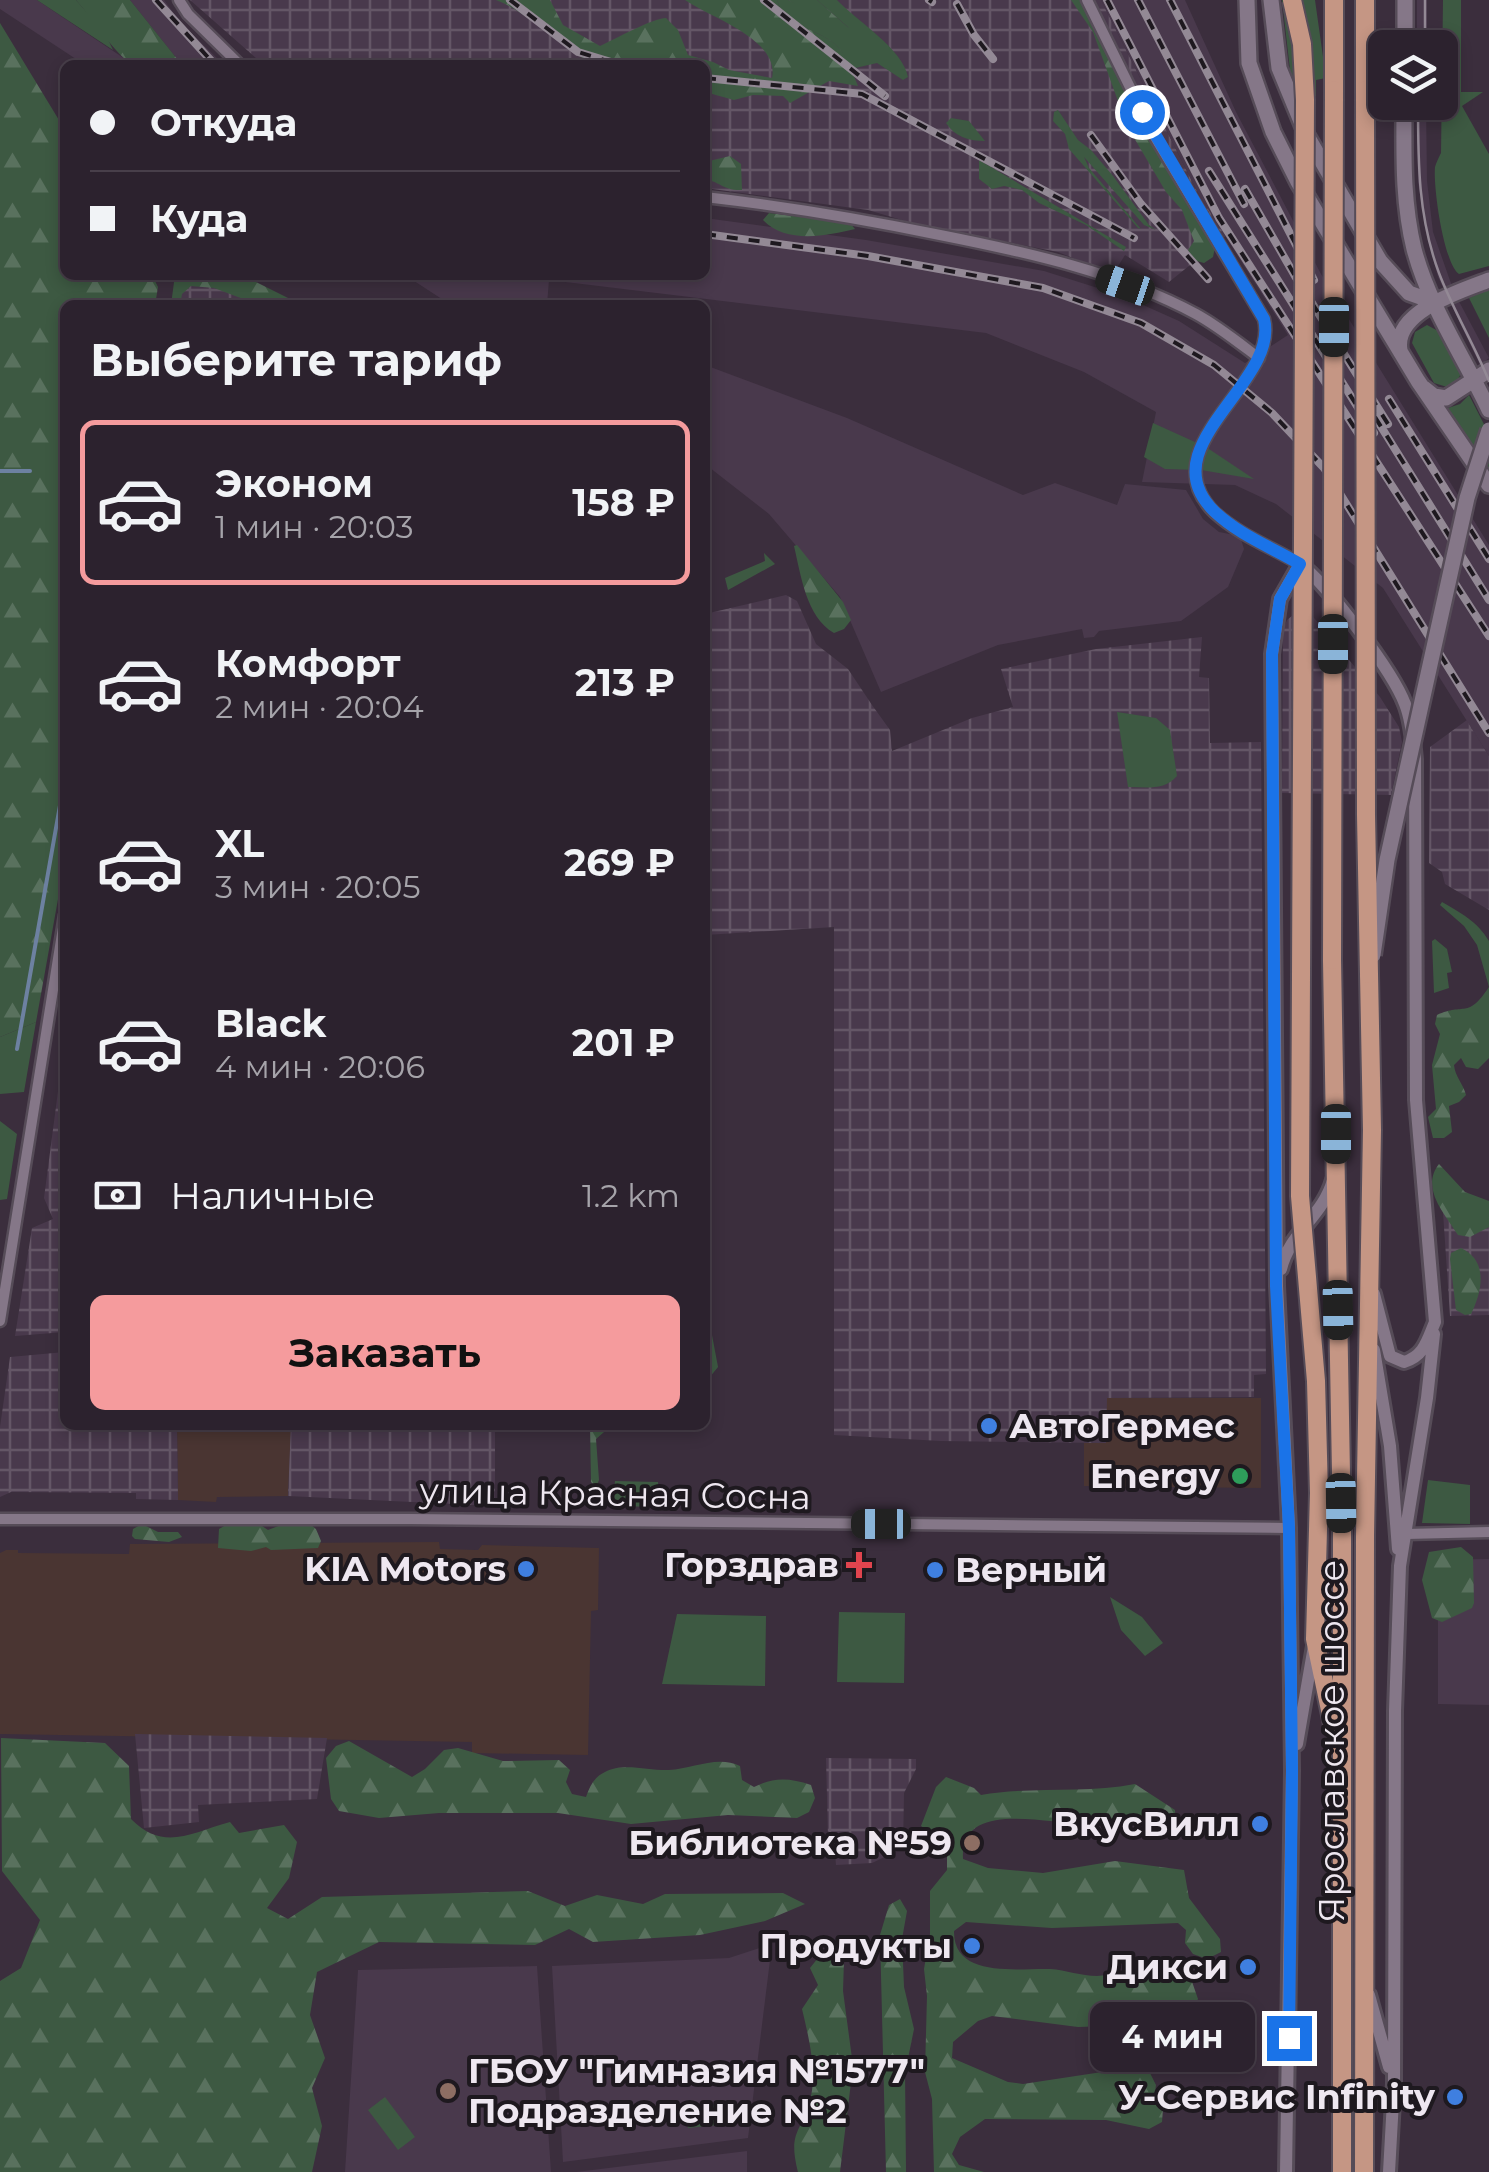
<!DOCTYPE html>
<html lang="ru">
<head>
<meta charset="utf-8">
<style>
	:root { --surface:#2c222e; --page:#342a36; --text:#f1f3f6; --muted:#a6a4aa; --line:#483f4a; --accent:#f59b9d }
	body { margin:0; font-family:Montserrat,sans-serif; background:var(--page); color:var(--text); height:100vh; display:flex; flex-direction:column; font-size:38px; white-space:nowrap }
	* { box-sizing:border-box; margin:0 }
	p { font-size:32px; color:var(--muted) }
	.icon { flex:none; width:55px; height:55px; fill:none; stroke:currentColor; stroke-width:2; stroke-linecap:round; stroke-linejoin:round }
	.map { position:relative; flex:1; overflow:hidden }
	.sheet { position:absolute; left:60px; top:300px; width:650px; height:1130px; display:flex; flex-direction:column; background:var(--surface); border-radius:15px; box-shadow:0 5px 15px #0003,0 0 0 2px var(--line) }
	.sheet>* { flex:none }
	.hud { position:absolute; left:60px; top:60px; width:650px; height:220px; border-radius:15px; box-shadow:0 5px 15px #0003,0 0 0 2px var(--line); display:grid; align-content:center; height:220px; padding:0 30px; background:var(--surface) }
	.controls { position:absolute; left:1368px; top:30px; display:grid; gap:20px }
	.controls a { display:grid; place-items:center; width:90px; height:90px; border-radius:15px; background:var(--surface); box-shadow:0 5px 15px #0003,0 0 0 2px var(--line); font-size:50px }
	.end { position:absolute; width:45px; height:45px; margin:-22px; border:12px solid #1a73e8; background:#fff; box-shadow:0 0 0 5px #fff }
	.from { border-radius:50% }
	.bubble { position:absolute; height:70px; border-radius:15px; background:var(--surface); box-shadow:0 5px 15px #0003,0 0 0 2px var(--line); font-size:32px; font-weight:700; line-height:70px; text-align:center }
	.car { position:absolute; width:30px; height:60px; margin:-30px -15px; border-radius:12px; box-shadow:0 0 8px 2px #0007; background:linear-gradient(#222 24%,#8ab4d8 0 40%,#222 0 76%,#8ab4d8 0 86%,#222 0) }
	.hud b { display:flex; align-items:center; gap:35px; height:95px; font-size:38px }
	.hud b+b { border-top:2px solid var(--line) }
	.hud i { width:25px; height:25px; background:var(--text) }
	ul { padding:0; list-style:none }
	li { display:flex; align-items:center; gap:30px; height:165px; margin:0 20px 15px; padding:0 10px; border:5px solid transparent; border-radius:15px }
	li div { flex:1 }
	li b { display:block; font-size:38px }
	li em { font-style:normal; font-weight:700 }
	li.current { border-color:var(--accent) }
	li>.icon { width:90px; height:90px; stroke-width:1.5 }
	h2 { padding:0 30px; font-size:45px; line-height:120px }
	.pay { display:flex; align-items:center; gap:25px; height:110px; padding:0 30px; font-size:38px }
	.pay p { margin-inline-start:auto }
	.action { display:flex; gap:20px; margin-top:auto; padding:20px 30px }
	.action a { flex:1; height:115px; border-radius:15px; background:var(--accent); color:#111; font-size:40px; font-weight:700; line-height:115px; text-align:center }
	.map>svg:first-child { display:block }
	.commercial { fill:#4a3532 }
	.industrial { fill:url(#industrial-grid) }
	.built { fill:#49394c }
	.green { fill:#3d5942 }
	.forest { fill:url(#forest-firs) }
	.lines { fill:none; stroke-linecap:round; stroke-linejoin:round }
	.stream { stroke:#6d81a1; stroke-width:4 }
	.minor-casing { stroke:#564c58; stroke-width:15 }
	.tertiary-casing { stroke:#564c58; stroke-width:18 }
	.secondary-casing { stroke:#564c58; stroke-width:20 }
	.primary-casing { stroke:#564c58; stroke-width:22 }
	.minor { stroke:#857788; stroke-width:10 }
	.tertiary { stroke:#857788; stroke-width:12 }
	.secondary { stroke:#857788; stroke-width:15 }
	.primary { stroke:#c59684; stroke-width:18 }
	.tram { stroke:#938995; stroke-width:2.5 }
	.rail-casing { stroke:#938995; stroke-width:8 }
	.rail { stroke:#1e191f; stroke-width:4; stroke-dasharray:11; stroke-linecap:butt }
	.secondary-bridge-casing { stroke:#564c58; stroke-width:20; stroke-linecap:butt }
	.primary-bridge-casing { stroke:#564c58; stroke-width:22; stroke-linecap:butt }
	.secondary-bridge { stroke:#857788; stroke-width:15 }
	.primary-bridge { stroke:#c59684; stroke-width:18 }
	.route { stroke:#1a73e8; stroke-width:12 }
	.shop-dot { fill:#3f7fe0; stroke:#1e191f; stroke-width:4 }
	.leisure-dot { fill:#2e9e5b; stroke:#1e191f; stroke-width:4 }
	.health-dot { fill:#e0444e; stroke:#1e191f; stroke-width:4 }
	.education-dot { fill:#8d6e63; stroke:#1e191f; stroke-width:4 }
	.labels { text-anchor:middle; stroke-width:8; stroke-linejoin:round; paint-order:stroke }
	.poi-label { font-size:35px; font-weight:bold; fill:#eee7f0; stroke:#1e191f; text-anchor:end }
	.street-label { font-size:35px; fill:#eee7f0; stroke:#1e191f }
</style>
</head>
<body>
<div class="map">
<svg width="1489" height="2172" viewBox="0 0 1489 2172">
	<defs>
		<pattern id="industrial-grid" width="8" height="8" patternUnits="userSpaceOnUse" patternTransform="scale(2.5)"><rect width="8" height="8" fill="#49394c"/><path d="M0 4h8M4 0v8" fill="none" stroke="#645666"/></pattern>
		<pattern id="forest-firs" width="22" height="20" patternUnits="userSpaceOnUse" patternTransform="scale(2.5)"><rect width="22" height="20" fill="#3d5942"/><path d="M5 1l3.5 6h-7zM16 11l3.5 6h-7z" fill="#59715e"/></pattern>
	</defs>
	<rect width="100%" height="100%" fill="#3b2e3d"/>
	<!-- commercial -->
	<path class="commercial" d="M1106,1398H1261V1488L1084,1486V1443H1106Z
		M177,1425H291L288,1496L217,1497L216,1502L178,1500Z
		M439,1542L440,1549L478,1550L482,1545L599,1548L598,1610L591,1611L588,1755L472,1753V1742L0,1734V1553L6,1550H18V1553L129,1554L130,1544Z"/>
	<!-- industrial -->
	<path class="industrial" d="M190,0H1101L1198,193L1226,236L1169,282L1125,255L1113,274L1058,252L912,223L868,210L705,188V65H264Z
		M184,280L280,305H174Z
		M786,595L797,601L816,644L848,669L872,705L890,730L892,751L972,718L1013,707L1001,669L1096,649L1202,637L1199,677L1209,678L1210,743L1261,742L1266,1374L1254,1375V1397L1107,1398L1106,1443L941,1441L834,1435V927L705,935V614Z
		M1304,606L1380,697L1399,727L1402,742L1391,795L1282,793L1283,630L1287,620Z
		M1467,720L1489,756V910L1445,884L1442,872L1429,863L1430,747Z
		M65,1038V1332L15,1336L32,1228L53,1219L44,1198Z
		M1443,1212L1489,1216V1315L1450,1316Z
		M65,1352V1425H177L178,1500L136,1499V1493L11,1492L0,1497V1427L10,1357Z
		M291,1425H495V1506L288,1496Z
		M135,1734L327,1738L317,1799L198,1805L199,1822L144,1828Z
		M826,1758L916,1759V1769L904,1793L903,1848L872,1863L836,1865L834,1838L828,1837Z"/>
	<!-- built -->
	<path class="built" d="M0,0H37L134,65H85L0,9Z
		M130,0H164L181,23L224,65H182Z
		M1101,0H1185L1236,112L1321,274L1489,545V756L1383,588L1276,504L1235,485L1142,482L1156,412L1084,372L986,333L549,280L547,305H451L405,275H705V218L866,240L1044,271L1123,296L1179,321L1245,363L1288,335L1198,193Z
		M1417,0H1427V47H1417Z
		M1417,103H1426L1427,181L1433,232L1454,292L1489,358L1480,365L1438,277L1426,233L1418,182Z
		M705,365L847,418L1023,495L1055,483L1117,505L1125,484L1186,490L1203,519L1219,532L1240,536L1244,549L1228,587L1181,621L1099,631L1094,637L1084,638L1082,629L998,645L881,692L840,597L769,514L705,464Z
		M1489,1559V1705L1438,1704V1560Z
		M772,1944L748,2138L563,2162L552,1966L729,1958Z
		M537,1966L551,2172H345L358,1970Z
		M747,2151V2172H576Z"/>
	<!-- green -->
	<path class="green" d="M37,0H76L105,33L113,50Z
		M777,0H788L849,28L817,0H837C857,21 903,49 908,77L903,80L877,63L851,69C847,62 844,54 839,48C821,28 785,29 777,0Z
		M1282,0H1315L1326,78L1316,80V96L1300,98L1290,70Z
		M1443,0H1461V92H1483L1462,106L1489,154V266L1459,274C1444,264 1433,188 1435,167C1436,163 1439,157 1441,153Z
		M1058,110L1078,140L1091,150L1113,176L1149,225L1156,230L1144,225L1084,157L1089,168L1141,229L1138,228L1069,149L1065,134L1053,121L1054,112Z
		M951,118L969,121L985,141C969,141 955,137 946,123Z
		M979,160L1126,247L1124,251L1086,225L1039,203L1022,190L1004,186L992,189L979,179Z
		M1489,289V338L1469,298Z
		M1427,325L1442,333L1462,372L1457,381L1447,387L1434,383L1412,343L1415,332Z
		M1469,395L1489,434V471L1448,408L1460,404Z
		M1153,423L1206,447L1254,479L1201,470L1165,469L1144,457Z
		M1117,712L1156,718L1170,730L1177,776C1164,791 1146,787 1128,787Z
		M1442,902C1461,913 1477,921 1489,941V987L1477,945L1464,926L1440,905Z
		M1435,939L1447,949L1452,972L1447,973L1449,988L1434,993L1432,941Z
		M36,1022L24,1092L0,1094V1037Z
		M0,1121L17,1134L7,1199L0,1200Z
		M1428,1480L1470,1485V1524L1422,1523Z
		M615,1481L658,1482L659,1498L652,1507L620,1506L613,1497Z
		M1110,1597L1142,1617L1163,1643L1145,1656L1121,1630Z
		M839,1612L905,1613L904,1683L837,1682Z
		M677,1614L766,1616L765,1686L662,1684Z
		M385,2097L415,2137L398,2150L368,2110Z
		M726,2104L728,2124L688,2128L686,2108Z"/>
	<!-- forest -->
	<path class="forest" d="M76,0H130L182,65C168,65 147,69 134,65C118,59 90,15 76,0Z
		M496,0H550L563,25L600,46C615,39 653,18 666,18L678,30L688,55L713,62L729,70L772,78C780,39 709,17 685,0H777C785,29 822,28 840,49C848,59 853,74 858,86L829,81L790,103L783,96L753,95L734,100L705,92V65H629L612,58L594,64C558,47 532,14 496,0Z
		M788,0H817L851,30L837,27Z
		M1071,0H1086L1121,77L1127,99L1215,247L1213,257L1204,263L1193,260L1188,250L1194,241L1182,210L1166,192L1127,126L1093,32Z
		M0,23L65,130V275H152L158,287L155,305H65V860L36,1022L0,1037Z
		M730,156L741,164L742,190C723,191 718,180 705,180V162Z
		M769,213L850,223L855,229C826,236 786,244 763,220Z
		M175,275H242L302,305H259L214,288L191,286L182,294L180,305H171Z
		M797,545L843,602L851,620L844,629L834,633C806,617 801,575 794,546Z
		M764,553L775,564L728,590L725,578L765,561Z
		M1489,987V1058L1478,1069L1466,1067L1461,1058L1454,1065C1455,1077 1463,1083 1466,1095L1459,1102L1449,1106L1452,1132L1444,1138H1433L1428,1117L1436,1109L1432,1065L1440,1034L1435,1024L1437,1015C1465,1002 1467,1020 1489,987Z
		M1439,1164L1465,1192L1489,1201V1227L1470,1237L1458,1235C1445,1214 1420,1188 1439,1164Z
		M1461,1248C1489,1261 1482,1292 1471,1314L1465,1315L1456,1310L1450,1259L1451,1253Z
		M705,1298L718,1367L709,1378H705Z
		M590,1425H612L596,1439L599,1480L596,1487L591,1482Z
		M142,1524L158,1532H178L182,1537L169,1542L135,1539L132,1536L133,1529Z
		M259,1524L268,1530L281,1525L310,1524L316,1529L321,1541L318,1548L271,1550L266,1547L251,1551L218,1548L219,1529L226,1525Z
		M1461,1547L1473,1557L1474,1603L1472,1608L1442,1622L1432,1618L1422,1580L1429,1552Z
		M1,1738L105,1743L129,1766L131,1819C164,1852 190,1833 230,1822L239,1833L284,1825L297,1842L289,1878L267,1908L288,1919L322,1897L528,1891L565,1906L597,1895L643,1904L665,1894L783,1893L805,1904L765,1921L700,1935L593,1942L569,1929L535,1945L379,1942L317,1972L310,2015L325,2058L312,2088L322,2126L312,2172H0V1981L21,1968L40,1920L2,1871Z
		M349,1741L412,1777L425,1769L444,1750L458,1748L503,1761L559,1760L570,1770L566,1782L572,1794L586,1797C590,1786 594,1777 605,1772C623,1762 649,1771 669,1770C693,1769 717,1755 740,1766L742,1780L754,1787C774,1777 789,1778 811,1785L815,1798L809,1812L797,1818L728,1815L631,1824L558,1813H439L379,1818L339,1811L331,1799L326,1758L336,1746Z
		M946,1777L974,1788L981,1795C1032,1786 1084,1794 1135,1784L1175,1810L1176,1829C1157,1830 1141,1821 1123,1818C1110,1816 1098,1824 1085,1824C1048,1824 959,1799 963,1859L988,1868L1043,1873L1115,1861L1184,1870L1189,1898L1220,1939L1221,1952L1207,1959L1193,1954L1185,1943L1186,1930L1178,1923L1052,1928L966,1922L954,1931C953,1979 1018,1968 1050,1969C1066,1970 1081,1976 1097,1976C1127,1975 1161,1958 1189,1973L1198,1999L1191,2011L1166,2024L1078,2027L992,2016L978,2021L953,2042L952,2058L1008,2082L1023,2084L1122,2069L1150,2073L1156,2085L1154,2098L1163,2109L1162,2122L1149,2129L1106,2120L985,2119L960,2137L952,2154L959,2165L984,2172H934L932,2099L925,2072L927,1996L924,1969L930,1934V1891L947,1870V1843L921,1826L936,1787Z
		M900,1899L907,1911L902,1939L904,1987L914,2029L905,2073L906,2172H886L880,1935L889,1905Z
		M835,1948L844,1960L843,1991L853,2066L840,2172H798C787,2129 803,2133 811,2096C817,2070 808,2034 802,2009L818,1985L810,1968L822,1953Z"/>
	<g class="lines">
		<!-- stream -->
		<path class="stream" d="M148,305L149,300
			M0,471H30
			M17,1049L65,777"/>
		<defs>
			<path id="minor" d="M179,0L188,14L240,65
				M1087,0L1152,132L1264,319C1280,383 1148,446 1214,512C1239,535 1271,547 1300,564
				M705,197C784,206 862,219 940,235C1026,252 1118,272 1196,314C1218,326 1239,343 1259,358
				M0,1321L65,915
				M0,1519H410L1289,1528
				M1406,1534L1489,1532"/>
			<path id="tertiary" d="M1281,1269C1290,1232 1323,1216 1333,1180
				M1374,1350L1390,1446L1398,1549
				M1297,1744L1314,1646
				M1369,1995L1389,2067
				M1286,2172L1292,1771L1289,1528L1277,1286L1272,654L1280,599L1300,564C1327,584 1393,672 1405,704C1412,721 1413,741 1415,759L1416,1100L1435,1322C1427,1341 1424,1356 1404,1362L1390,1356L1374,1294
				M1389,2172L1394,2083L1395,1711L1400,1566L1427,1398L1434,1334"/>
			<path id="secondary" d="M1247,0L1249,63L1273,132L1298,182L1418,381L1489,485
				M1271,0L1279,68L1307,136L1380,261L1409,293L1434,302
				M1405,48V0
				M1404,102C1404,152 1402,200 1414,249C1429,306 1464,357 1489,410
				M1400,350C1393,312 1460,291 1489,280
				M1424,388L1434,396L1446,398L1489,370"/>
			<path id="primary" d="M1334,0V90
				M1365,0V90
				M1332,960L1342,1531V2172
				M1316,1381L1319,1493L1315,1639L1334,1729
				M1364,2172L1365,1536L1372,1130L1369,974"/>
		</defs>
		<!-- minor casing -->
		<use href="#minor" class="minor-casing"/>
		<!-- tertiary casing -->
		<use href="#tertiary" class="tertiary-casing"/>
		<!-- secondary casing -->
		<use href="#secondary" class="secondary-casing"/>
		<!-- primary casing -->
		<use href="#primary" class="primary-casing"/>
		<!-- minor -->
		<use href="#minor" class="minor"/>
		<!-- tertiary -->
		<use href="#tertiary" class="tertiary"/>
		<!-- secondary -->
		<use href="#secondary" class="secondary"/>
		<!-- primary -->
		<use href="#primary" class="primary"/>
		<!-- tram -->
		<path class="tram" d="M1425,48V0
			M1418,102C1418,162 1418,217 1439,273C1453,310 1474,344 1489,381"/>
		<defs>
			<path id="rail" d="M156,0L215,65
				M510,0L578,52L621,65
				M764,0L885,96
				M929,0L932,2
				M1107,0L1219,218L1489,636
				M1138,0L1244,204
				M1170,0L1314,280
				M957,4L974,35L993,59
				M705,78L862,94L1134,238
				M1091,135L1141,204L1208,279
				M1209,171L1374,433
				M1245,189L1295,276L1388,424
				M705,234L868,256L1043,288L1141,323L1214,365L1272,413L1324,468L1489,733
				M1389,399L1489,559
				M1375,417L1489,600"/>
		</defs>
		<!-- rail casing -->
		<use href="#rail" class="rail-casing"/>
		<!-- rail -->
		<use href="#rail" class="rail"/>
		<defs>
			<path id="secondary-bridge" d="M1373,955L1387,860L1426,683L1467,498L1489,430"/>
			<path id="primary-bridge" d="M1292,0L1302,44L1305,100L1300,1196L1316,1381
				M1365,90L1366,815L1369,974
				M1332,960L1334,90"/>
		</defs>
		<!-- secondary-bridge casing -->
		<use href="#secondary-bridge" class="secondary-bridge-casing"/>
		<!-- primary-bridge casing -->
		<use href="#primary-bridge" class="primary-bridge-casing"/>
		<!-- secondary-bridge -->
		<use href="#secondary-bridge" class="secondary-bridge"/>
		<!-- primary-bridge -->
		<use href="#primary-bridge" class="primary-bridge"/>
	</g>
	<g class="lines">
		<!-- route -->
		<path class="route" d="M1142,112L1264,319C1280,383 1148,446 1214,511C1239,535 1271,547 1300,564L1280,599L1272,654L1276,1286L1289,1528L1292,1771L1289,2038"/>
	</g>
	<!-- markers -->
	<g class="shop-dot">
		<circle cx="989" cy="1426" r="10"/>
		<circle cx="526" cy="1569" r="10"/>
		<circle cx="935" cy="1570" r="10"/>
		<circle cx="1260" cy="1824" r="10"/>
		<circle cx="972" cy="1946" r="10"/>
		<circle cx="1248" cy="1967" r="10"/>
		<circle cx="1455" cy="2097" r="10"/>
	</g>
	<circle class="leisure-dot" cx="1240" cy="1476" r="10"/>
	<path class="health-dot" d="M854 1550h10v10h10v10h-10v10h-10v-10h-10v-10h10z"/>
	<g class="education-dot">
		<circle cx="972" cy="1843" r="10"/>
		<circle cx="448" cy="2091" r="10"/>
	</g>
	<g class="labels">
		<!-- poi labels -->
		<g class="poi-label">
			<text x="1009" y="1438" text-anchor="start">АвтоГермес</text>
			<text x="1220" y="1488">Energy</text>
			<text x="839" y="1577">Горздрав</text>
			<text x="506" y="1581">KIA Motors</text>
			<text x="955" y="1582" text-anchor="start">Верный</text>
			<text x="1240" y="1836">ВкусВилл</text>
			<text x="952" y="1855">Библиотека №59</text>
			<text x="952" y="1958">Продукты</text>
			<text x="1228" y="1979">Дикси</text>
			<text x="468" y="2083" text-anchor="start">ГБОУ "Гимназия №1577"<tspan x="468" dy="40">Подразделение №2</tspan></text>
			<text x="1435" y="2109">У-Сервис Infinity</text>
		</g>
		<!-- street labels -->
		<g class="street-label">
			<text transform="translate(615 1494) rotate(1)" y="12">улица Красная Сосна</text>
			<text transform="translate(1332 1741) rotate(-90)" y="12">Ярославское шоссе</text>
		</g>
	</g>
</svg>
<div class="controls">
<a><svg class="icon" aria-label="layers" viewBox="0 0 24 24"><path d="M12 4l9 5-9 5-9-5zM3 14l9 5 9-5"/></svg></a>
</div>
<i class="end from" style="left:1142px;top:112px"></i>
<i class="end" style="left:1289px;top:2038px"></i>
<div class="bubble" style="left:1090px;top:2002px;width:165px">4 мин</div>
<i class="car" style="left:1125px;top:285px;rotate:289deg"></i>
<i class="car" style="left:1334px;top:327px;rotate:180deg"></i>
<i class="car" style="left:1333px;top:644px;rotate:180deg"></i>
<i class="car" style="left:1336px;top:1134px;rotate:180deg"></i>
<i class="car" style="left:1338px;top:1310px;rotate:179deg"></i>
<i class="car" style="left:1341px;top:1503px;rotate:179deg"></i>
<i class="car" style="left:881px;top:1524px;rotate:270deg"></i>
<div class="hud">
<b><i class="from"></i>Откуда</b>
<b><i></i>Куда</b>
</div>
<section class="sheet">
<h2>Выберите тариф</h2>
<ul>
<li class="current"><svg class="icon" aria-label="car" viewBox="0 0 24 24"><path d="M5 17H2v-5l4-1 3-4h7l3 4 3 1v5h-3M9 17h6M6 11h13"/><circle cx="7" cy="17" r="2"/><circle cx="17" cy="17" r="2"/></svg><div><b>Эконом</b><p>1 мин · 20:03</p></div><em>158 ₽</em></li>
<li><svg class="icon" aria-label="car" viewBox="0 0 24 24"><path d="M5 17H2v-5l4-1 3-4h7l3 4 3 1v5h-3M9 17h6M6 11h13"/><circle cx="7" cy="17" r="2"/><circle cx="17" cy="17" r="2"/></svg><div><b>Комфорт</b><p>2 мин · 20:04</p></div><em>213 ₽</em></li>
<li><svg class="icon" aria-label="car" viewBox="0 0 24 24"><path d="M5 17H2v-5l4-1 3-4h7l3 4 3 1v5h-3M9 17h6M6 11h13"/><circle cx="7" cy="17" r="2"/><circle cx="17" cy="17" r="2"/></svg><div><b>XL</b><p>3 мин · 20:05</p></div><em>269 ₽</em></li>
<li><svg class="icon" aria-label="car" viewBox="0 0 24 24"><path d="M5 17H2v-5l4-1 3-4h7l3 4 3 1v5h-3M9 17h6M6 11h13"/><circle cx="7" cy="17" r="2"/><circle cx="17" cy="17" r="2"/></svg><div><b>Black</b><p>4 мин · 20:06</p></div><em>201 ₽</em></li>
</ul>
<div class="pay"><svg class="icon" aria-label="cash" viewBox="0 0 24 24"><path d="M3 7h18v10H3z"/><circle cx="12" cy="12" r="2"/></svg>Наличные<p>1.2 km</p></div>
<div class="action"><a>Заказать</a></div>
</section>
</div>
</body>
</html>
